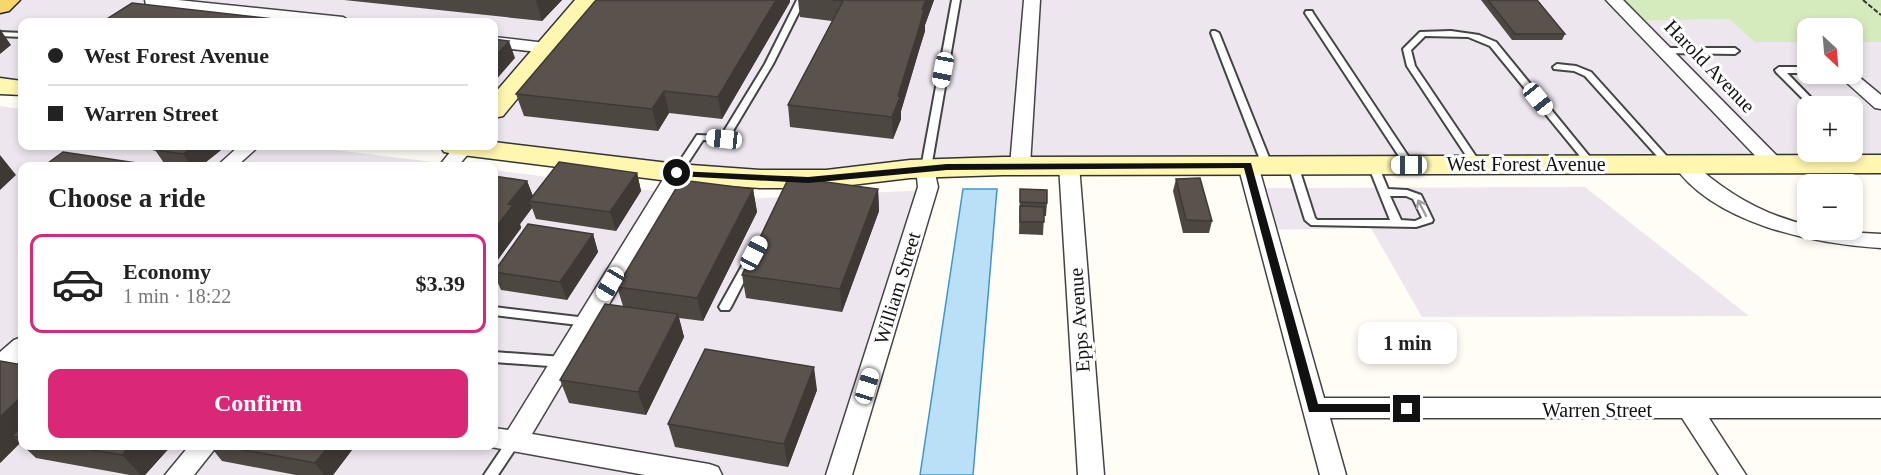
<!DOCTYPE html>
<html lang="en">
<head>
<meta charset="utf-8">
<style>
	:root { --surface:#fff; --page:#f6f6f6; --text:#222; --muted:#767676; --line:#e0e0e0; --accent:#db2777 }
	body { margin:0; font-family:Georgia,serif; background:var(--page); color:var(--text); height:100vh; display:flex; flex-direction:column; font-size:22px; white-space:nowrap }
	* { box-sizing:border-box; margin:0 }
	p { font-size:20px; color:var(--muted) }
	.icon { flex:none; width:33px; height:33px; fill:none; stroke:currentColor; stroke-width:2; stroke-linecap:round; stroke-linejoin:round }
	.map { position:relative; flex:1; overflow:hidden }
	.drawer { position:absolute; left:18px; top:162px; width:480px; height:288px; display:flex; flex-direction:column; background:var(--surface); border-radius:12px; box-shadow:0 3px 9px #0003 }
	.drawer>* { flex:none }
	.banner { position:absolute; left:18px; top:18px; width:480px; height:132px; border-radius:12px; box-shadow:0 3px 9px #0003; display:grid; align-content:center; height:132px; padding:0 30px; background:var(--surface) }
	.needle { width:39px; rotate:154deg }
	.fabs { position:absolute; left:1797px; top:18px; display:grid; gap:12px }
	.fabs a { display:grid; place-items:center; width:66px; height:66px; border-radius:12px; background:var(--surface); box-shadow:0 3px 9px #0003; font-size:30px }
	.end { position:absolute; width:27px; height:27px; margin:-14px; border:8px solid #111; background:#fff; box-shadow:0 0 0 3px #fff }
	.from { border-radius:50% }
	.bubble { position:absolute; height:42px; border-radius:12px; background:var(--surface); box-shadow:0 3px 9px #0003; font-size:20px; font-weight:700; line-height:42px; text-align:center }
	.car { position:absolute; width:18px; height:36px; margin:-18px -9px; border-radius:8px; box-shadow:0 0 4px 2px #0007; background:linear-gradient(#fff 24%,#345 0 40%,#fff 0 76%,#345 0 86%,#fff 0) }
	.banner b { display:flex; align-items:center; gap:21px; height:57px; font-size:22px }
	.banner b+b { border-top:2px solid var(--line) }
	.banner i { width:15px; height:15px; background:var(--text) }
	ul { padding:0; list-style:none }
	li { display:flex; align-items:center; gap:18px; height:99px; margin:0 12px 9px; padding:0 18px; border:3px solid transparent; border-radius:12px }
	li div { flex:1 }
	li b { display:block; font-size:22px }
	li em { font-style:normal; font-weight:700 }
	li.on { border-color:var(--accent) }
	li>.icon { width:54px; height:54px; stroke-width:1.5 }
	h2 { padding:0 30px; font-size:27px; line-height:72px }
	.button { display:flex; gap:12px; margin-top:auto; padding:12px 30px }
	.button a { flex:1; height:69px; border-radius:12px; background:var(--accent); color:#fff; font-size:24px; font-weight:700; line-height:69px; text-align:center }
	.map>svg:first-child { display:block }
	.industrial { fill:#eee6ef; fill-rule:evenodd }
	.green { fill:#d5ebbd }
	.water { fill:#b9e0f7; stroke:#3f96cf; stroke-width:1.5 }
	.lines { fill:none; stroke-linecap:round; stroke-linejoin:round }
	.lane-casing { stroke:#444; stroke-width:4 }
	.street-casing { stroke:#444; stroke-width:3 }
	.secondary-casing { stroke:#333; stroke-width:3 }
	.primary-casing { stroke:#222; stroke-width:3 }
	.path { stroke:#333; stroke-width:2; stroke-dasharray:5 2; stroke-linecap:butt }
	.lane { fill:#fff; fill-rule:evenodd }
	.street { fill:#fff; fill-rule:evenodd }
	.secondary { fill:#fff6b0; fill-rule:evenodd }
	.primary { fill:#f9d66b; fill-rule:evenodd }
	.wall { fill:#4d4742 }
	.shaded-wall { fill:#3f3936 }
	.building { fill:#5a524d; stroke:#3f3936; stroke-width:1.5 }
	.oneway { stroke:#a0a0a0 }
	.route { fill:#111 }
	.labels { text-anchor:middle; stroke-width:6; stroke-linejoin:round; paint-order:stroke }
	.street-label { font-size:20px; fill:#111; stroke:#fff }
</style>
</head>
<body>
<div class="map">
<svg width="1881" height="475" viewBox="0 0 1881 475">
	<rect width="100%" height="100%" fill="#fffdf5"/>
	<!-- industrial -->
	<path class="industrial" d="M8,0H1614L1634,21L1729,19L1754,42H1807L1808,74H1852L1853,42H1881V164L926,168L677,173L454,146H494V22H22V88L0,86V6ZM1808,106H1852V152H1808Z
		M0,106L22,109V146H303L465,166H22V446H494V170L722,200L928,190L839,475H0Z
		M1585,187L1749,316L1422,317L1371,228L1262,230L1249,188Z"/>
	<!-- green -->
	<path class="green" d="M1614,0H1881V42H1853L1852,28H1808L1807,42H1754L1729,19L1634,21Z"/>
	<!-- water -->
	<path class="water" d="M963,189H997L973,475H920Z"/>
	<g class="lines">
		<defs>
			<path id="lane" d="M797,0H805L773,64L727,141L703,140L680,175H674L672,173L697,135L721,136L765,64Z
				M952,0H960L931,168L926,171L921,168Z
				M1306,11H1312L1313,13L1414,165L1412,167H1406L1305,13Z
				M1212,31H1215L1219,33L1272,165L1270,167H1264L1262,165L1211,33Z
				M1451,31L1479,35L1496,42L1594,162L1596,164L1594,166H1588L1490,46L1468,37L1425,36L1411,50L1415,66L1481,164L1479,166H1473L1407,66L1403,49L1420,32Z
				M0,32L22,33V37L0,36Z
				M1664,48H1735L1739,51L1735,54L1661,53L1660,51Z
				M1557,64L1576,66L1591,72L1672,162L1674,164L1672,166H1666L1585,76L1574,71L1554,69L1553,67Z
				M1779,67H1808V73H1787L1819,106H1810L1776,72L1775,70Z
				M1293,162L1298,165L1315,218L1317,220H1390L1368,165L1373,162L1378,165L1388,189L1407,190L1421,195L1433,220L1432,222L1416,227L1311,225L1305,220L1288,165ZM1390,196H1406L1413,199L1422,218L1415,221L1401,220Z
				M748,260L753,264L731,307L729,310H721L719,307L743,264Z
				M494,307L587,318L591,319L593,322L591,325L587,326L494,315Z
				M494,352L563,357L567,359L569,362L567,365L563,367L494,362Z
				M514,437L519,438L520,442L498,475H484L509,438Z"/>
			<path id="street" d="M145,0H178L343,17L351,22H302L152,7L146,5Z
				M1024,0H1040L1030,166L1027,170H1013L1010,166Z
				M1606,0H1623L1781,160L1784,164L1781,168H1767Z
				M494,37L546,43L554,48L546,53L494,47Z
				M1852,71L1881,95V109L1875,108L1837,74H1852Z
				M239,146H259L237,166H217Z
				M455,146L474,147L458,166H439Z
				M1683,158L1690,160C1723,191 1762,215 1808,225V230L1881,234V248C1814,244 1713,224 1673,164L1676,160Z
				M1069,159L1076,161L1079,165L1104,475H1078L1059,165L1062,161Z
				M1248,159L1255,161L1258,165L1324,398H1881V418H1709L1746,475H1719L1682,418H1330L1346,475H1320L1238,165L1241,161Z
				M926,162L933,164L938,187L852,475H826L918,187L916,168L919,164Z
				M677,167L684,169L687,173L532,434L709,464L718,467L722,475H645L485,446H494V428L508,430L667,173L670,169Z
				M22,337V359L8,373L0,375V352L14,340Z
				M189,446H217L194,475H165Z"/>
			<path id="secondary" d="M575,0H598L503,116L494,118V94Z
				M0,78L22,81V95L0,94Z
				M494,142L677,164L760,170H826L910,160L1003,157L1881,155V173L1003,175L910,178L826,188H760L677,182L454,154L444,152L440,146H494Z"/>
			<path id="primary" d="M0,0H20L9,11L0,13Z"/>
		</defs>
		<!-- lane casing -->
		<use href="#lane" class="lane-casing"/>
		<!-- street casing -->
		<use href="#street" class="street-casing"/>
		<!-- secondary casing -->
		<use href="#secondary" class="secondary-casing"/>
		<!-- primary casing -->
		<use href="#primary" class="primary-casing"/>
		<!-- path -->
		<path class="path" d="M1863,0L1881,15"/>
		<!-- lane -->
		<use href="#lane" class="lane"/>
		<!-- street -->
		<use href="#street" class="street"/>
		<!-- secondary -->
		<use href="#secondary" class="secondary"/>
		<!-- primary -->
		<use href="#primary" class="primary"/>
	</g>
	<!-- wall -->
	<path class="wall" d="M344,0H562L542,21Z
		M798,0H934L925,25V31L920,47L901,111V119L893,139L790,127L788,105L832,21L800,17Z
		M1481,0H1537L1565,34L1562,40H1512Z
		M790,2L722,119L669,113L658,131L524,116L516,94Z
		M226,146L201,166H166L155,150Z
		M637,173L641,191L616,231L536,219L532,208L520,224L521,228L494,265V176L527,181L533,196Z
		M1176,179L1212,221L1209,233H1183L1173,191Z
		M753,189L757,212L703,321L679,318L684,337L646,415L569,403L560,380L623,306L617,287Z
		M878,189L879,211L842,312L746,298L742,275Z
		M1020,189L1047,203L1046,216H1044L1043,235L1019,234Z
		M593,234L598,252L567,300L501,290L494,274V271Z
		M22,365V446H171L145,475H130L36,458L20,443L0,463Z
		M817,390L788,467L675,447L668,424Z
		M210,446H355L333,475H296L222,461Z"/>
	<!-- shaded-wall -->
	<path class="shaded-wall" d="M536,0H562L542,21Z
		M776,0H790V2L722,119L718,97Z
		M926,0H934L925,25V31L920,47L901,111V119L893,139L892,117L922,9Z
		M0,29L11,45L0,54Z
		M509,41L515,58L494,82V58Z
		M664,91L669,113L658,131L652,109Z
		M194,146H226L201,166H191L183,154Z
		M0,155L16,175L0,190Z
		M637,173L641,191L616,231L610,212Z
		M527,181L535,202L529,201L532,208L520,224L521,228L494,265V230L508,204Z
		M753,189L757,212L703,321L697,298Z
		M878,189L879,211L842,312L840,289Z
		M593,234L598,252L567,300L560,282Z
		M678,314L684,337L646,415L638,392Z
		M814,367L817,390L788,467L784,444Z
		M22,396V437L12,436L20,443L0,463V417Z
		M130,446H171L145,475H141L122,455Z
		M329,446H355L333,475H324L315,463Z"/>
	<!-- building -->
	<path class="building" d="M596,0H776L718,97L664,91L652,109L516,94Z
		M832,0H926L922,9H924L920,25L898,96L900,97L892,117L788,105L843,1Z
		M1488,0H1537L1565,34H1515Z
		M132,3L300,22H102Z
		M494,39L509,41L494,58Z
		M161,146H194L183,154L155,150Z
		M63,152L157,166H44Z
		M559,162L637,173L610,212L529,201Z
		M494,176L527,181L508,204L513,205L494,230Z
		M789,177L878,189L840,289L742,275Z
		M1200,178L1212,221L1186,220L1176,179Z
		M681,180L753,189L697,298L617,287Z
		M1020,189L1047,190V203L1020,202Z
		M1020,206L1044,207V222H1020Z
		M528,224L593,234L560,282L494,272Z
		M605,304L678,314L638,392L560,380Z
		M705,349L814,367L784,444L668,424Z
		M0,361L22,365V396L0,417Z
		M22,426V438L12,436Z
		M68,446H130L122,455Z
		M222,446H329L315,463Z"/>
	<!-- one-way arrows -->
	<defs><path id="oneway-shaft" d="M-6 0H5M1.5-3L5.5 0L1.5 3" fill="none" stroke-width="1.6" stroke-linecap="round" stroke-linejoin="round" transform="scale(1.5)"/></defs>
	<use class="oneway" href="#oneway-shaft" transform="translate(1422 208) rotate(-117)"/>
	<!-- route -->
	<path class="route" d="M1251,163L1318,404H1407L1412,405V412H1309L1244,168L947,170L808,183L677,176L673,173L677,171L808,177L947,164Z"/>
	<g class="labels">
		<!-- street labels -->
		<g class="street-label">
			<text transform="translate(1710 66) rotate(46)" y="7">Harold Avenue</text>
			<text x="1526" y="171">West Forest Avenue</text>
			<text transform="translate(897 288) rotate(-73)" y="7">William Street</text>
			<text transform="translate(1079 320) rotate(-94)" y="7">Epps Avenue</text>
			<text x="1597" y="417">Warren Street</text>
		</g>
	</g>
</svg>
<div class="fabs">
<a><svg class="needle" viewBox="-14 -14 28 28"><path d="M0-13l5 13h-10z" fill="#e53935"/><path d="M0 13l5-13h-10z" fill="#767676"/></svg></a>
<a>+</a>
<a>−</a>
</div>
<i class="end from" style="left:677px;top:173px"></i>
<i class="end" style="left:1407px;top:409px"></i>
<div class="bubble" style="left:1358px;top:322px;width:99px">1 min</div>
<i class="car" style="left:943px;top:70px;rotate:191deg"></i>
<i class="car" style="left:1538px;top:99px;rotate:141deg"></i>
<i class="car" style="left:724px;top:139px;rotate:276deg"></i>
<i class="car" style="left:1409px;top:165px;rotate:270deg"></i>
<i class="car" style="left:754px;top:253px;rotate:28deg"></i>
<i class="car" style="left:610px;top:284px;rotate:211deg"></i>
<i class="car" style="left:867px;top:386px;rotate:17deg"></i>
<div class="banner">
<b><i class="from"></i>West Forest Avenue</b>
<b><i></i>Warren Street</b>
</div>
<section class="drawer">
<h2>Choose a ride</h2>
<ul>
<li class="on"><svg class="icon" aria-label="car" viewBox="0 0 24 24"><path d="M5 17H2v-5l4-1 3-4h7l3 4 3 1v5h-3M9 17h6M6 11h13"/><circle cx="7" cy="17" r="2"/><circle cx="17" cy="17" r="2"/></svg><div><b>Economy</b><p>1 min · 18:22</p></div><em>$3.39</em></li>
</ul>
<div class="button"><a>Confirm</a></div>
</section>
</div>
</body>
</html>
